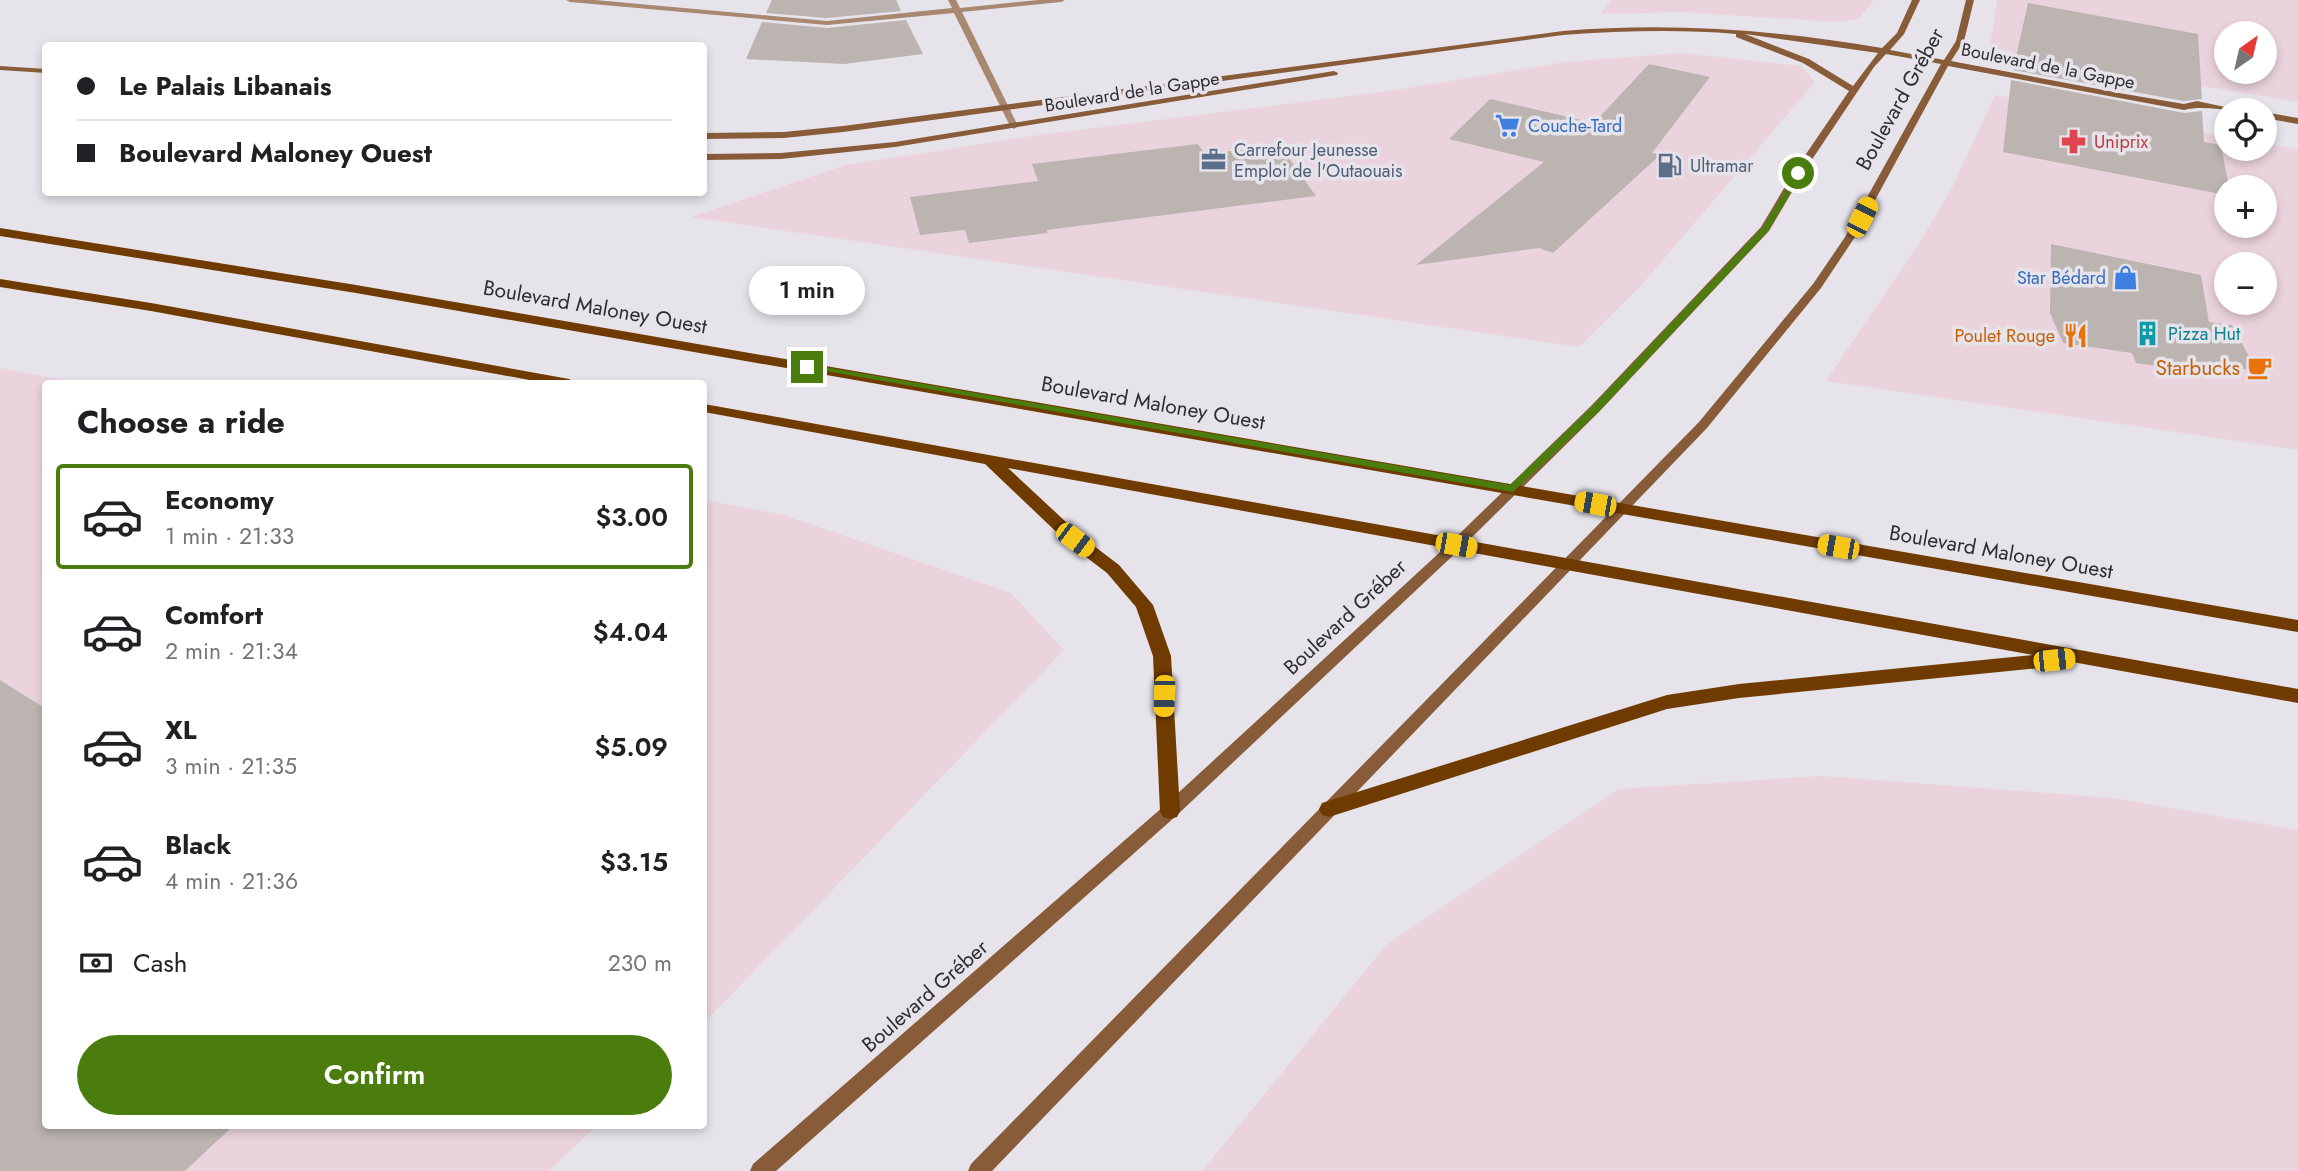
<!DOCTYPE html>
<html lang="en">
<head>
<meta charset="utf-8">
<style>
	:root { --surface:#fff; --page:#f6f6f6; --text:#202124; --muted:#757577; --line:#e0e0e0; --accent:#4a7d0d }
	body { margin:0; font-family:Jost,sans-serif; background:var(--page); color:var(--text); height:100vh; display:flex; flex-direction:column; font-size:26px; white-space:nowrap }
	* { box-sizing:border-box; margin:0 }
	p { font-size:23px; color:var(--muted) }
	.icon { flex:none; width:38px; height:38px; fill:none; stroke:currentColor; stroke-width:2; stroke-linecap:round; stroke-linejoin:round }
	.map { position:relative; flex:1; overflow:hidden }
	.details { position:absolute; left:42px; top:380px; width:665px; height:749px; display:flex; flex-direction:column; background:var(--surface); border-radius:7px; box-shadow:0 4px 10px #0003 }
	.details>* { flex:none }
	.banner { position:absolute; left:42px; top:42px; width:665px; height:154px; border-radius:7px; box-shadow:0 4px 10px #0003; display:grid; align-content:center; height:154px; padding:0 35px; background:var(--surface) }
	.needle { width:46px; rotate:34deg }
	.buttons { position:absolute; left:2214px; top:21px; display:grid; gap:14px }
	.buttons a { display:grid; place-items:center; width:63px; height:63px; border-radius:50%; background:var(--surface); box-shadow:0 4px 10px #0003; font-size:35px }
	.end { position:absolute; width:32px; height:32px; margin:-16px; border:9px solid #4a7d0d; background:#fff; box-shadow:0 0 0 4px #fff }
	.from { border-radius:50% }
	.bubble { position:absolute; height:49px; border-radius:24px; background:var(--surface); box-shadow:0 4px 10px #0003; font-size:23px; font-weight:600; line-height:49px; text-align:center }
	.car { position:absolute; width:21px; height:42px; margin:-21px -10px; border-radius:9px; box-shadow:0 0 5px 2px #0007; background:linear-gradient(#f5c518 24%,#345 0 40%,#f5c518 0 76%,#345 0 86%,#f5c518 0) }
	.banner b { display:flex; align-items:center; gap:24px; height:66px; font-size:26px }
	.banner b+b { border-top:2px solid var(--line) }
	.banner i { width:18px; height:18px; background:var(--text) }
	ul { padding:0; list-style:none }
	li { display:flex; align-items:center; gap:21px; height:105px; margin:0 14px 10px; padding:0 21px; border:4px solid transparent; border-radius:7px }
	li div { flex:1 }
	li b { display:block; font-size:26px }
	li em { font-style:normal; font-weight:600 }
	li.selected { border-color:var(--accent) }
	li>.icon { width:63px; height:63px; stroke-width:1.5 }
	h2 { padding:0 35px; font-size:32px; line-height:84px }
	.pay { display:flex; align-items:center; gap:18px; height:77px; padding:0 35px; font-size:26px }
	.pay p { margin-inline-start:auto }
	.action { display:flex; gap:14px; margin-top:auto; padding:14px 35px }
	.action a { flex:1; height:80px; border-radius:42px; background:var(--accent); color:#fff; font-size:28px; font-weight:600; line-height:80px; text-align:center }
	.map>svg:first-child { display:block }
	.commercial { fill:#ebd3de; fill-rule:evenodd }
	.building { fill:#bbb4b0 }
	.lines { fill:none; stroke-linecap:round; stroke-linejoin:round }
	.street { fill:#a88871; fill-rule:evenodd }
	.secondary { fill:#885c38; fill-rule:evenodd }
	.primary { fill:#703b01; fill-rule:evenodd }
	.route { fill:#4a7d0d }
	.labels { text-anchor:middle; stroke-width:7; stroke-linejoin:round; paint-order:stroke }
	.far-street-label { font-size:18px; fill:#2f2d30; stroke:#e6e3ea }
	.far-shop-label { font-size:18px; fill:#366cbe; stroke:#e6e3ea; text-anchor:start }
	.far-health-label { font-size:18px; fill:#be3a42; stroke:#e6e3ea; text-anchor:start }
	.far-service-label { font-size:18px; fill:#4e5e75; stroke:#e6e3ea; text-anchor:start }
	.far-culture-label { font-size:18px; fill:#0d838f; stroke:#e6e3ea; text-anchor:start }
	.far-food-label { font-size:18px; fill:#c56008; stroke:#e6e3ea; text-anchor:end }
	.street-label { font-size:21px; fill:#2f2d30; stroke:#e6e3ea }
	.food-label { font-size:21px; fill:#c56008; stroke:#e6e3ea; text-anchor:end }
</style>
</head>
<body>
<div class="map">
<svg width="2298" height="1171" viewBox="0 0 2298 1171">
	<rect width="100%" height="100%" fill="#e6e3ea"/>
	<!-- commercial -->
	<path class="commercial" d="M1611,0H1874L1858,19L1836,22L1681,12L1601,14Z
		M1997,0H2298V102L2037,59L1990,46ZM2226,33H2264V72H2226Z
		M1681,53L1801,66L1815,82L1638,289L1579,347L691,217L846,165L1038,135L1389,91L1565,62Z
		M1995,95L2226,137V149H2264L2265,143L2298,150V450L1826,381L1920,242L1952,188ZM2226,187H2264V226H2226ZM2226,264H2264V303H2226Z
		M0,368L81,383H46V1125H597L549,1171H0Z
		M704,500L784,515L1011,593L1064,650L704,1023Z
		M1822,776L2112,798L2298,830V1171H1202L1387,944L1619,789Z"/>
	<!-- building -->
	<path class="building" d="M772,0H896L901,11L827,18L766,13Z
		M2028,3L2198,34L2202,99L2184,101L2013,70Z
		M906,20L923,54L844,64L746,59L762,22L827,28Z
		M1649,64L1710,77L1652,153L1660,155L1553,253L1539,248L1416,265L1544,162L1449,139L1490,99L1594,123Z
		M2011,80L2184,113L2202,111L2204,142L2221,145L2229,187H2226V195L2003,152Z
		M1198,144L1204,153L1281,147L1316,196L1046,230L1048,233L969,243L965,230L920,235L910,197L1038,181L1032,164Z
		M2051,244L2201,275L2209,322L2232,325L2257,371L2218,365L2221,375L2136,363L2132,353L2063,343L2050,313Z
		M0,680L46,709V1125H234L185,1171H0Z"/>
	<g class="lines">
		<!-- street -->
		<path class="street" d="M566,0H595L827,21L952,8L948,0H956L960,8L1038,0H1065L1061,2L962,12L1018,126L1014,129L1010,126L954,13L827,25L570,2Z"/>
		<!-- secondary -->
		<path class="secondary" d="M1912,0H1920L1904,34L1890,50L1944,60L1956,41L1966,0H1974L1964,41L1951,61L2119,93L2184,104L2197,101L2239,110C2221,111 2203,105 2184,110L1948,66L1855,237L1821,288L1707,428L992,1171H968L971,1164L1699,422L1813,284L1845,237L1941,64L1886,54L1874,67L1803,173L1769,231L1599,412L1461,548L1176,816L776,1171H750L753,1164L1164,806L1451,542L1591,406L1761,227L1793,173L1849,91L1803,63L1736,37V34C1678,29 1621,31 1563,35L843,132L784,138L704,139V133L784,132L843,126L1563,31C1672,22 1774,30 1882,48L1897,33ZM1745,34L1878,53L1853,86L1809,59Z
			M0,66L46,69V73L0,70Z
			M1334,71L1338,73L1337,75L895,147L781,159L704,160V154L781,153L895,142Z
			M2264,112L2298,118V124L2264,118Z"/>
		<!-- primary -->
		<path class="primary" d="M0,228L356,285L2298,620V632L356,293L0,236Z
			M0,279L151,303L569,379L576,383H546L151,311L0,287Z
			M704,404L2298,689V703L2067,661L2059,666L1739,698L1667,709L1329,817L1322,815L1319,809L1322,803L1667,695L1739,684L2033,655L1008,468L1081,536L1119,565L1153,605L1171,656L1180,811L1177,817L1170,819L1163,817L1160,811L1153,656L1136,607L1107,573L1069,544L985,464L704,412Z"/>
	</g>
	<!-- route -->
	<path class="route" d="M1798,171L1802,173L1768,231L1599,411L1513,492L803,367L807,364L1510,485L1592,407L1762,228Z"/>
	<!-- icons -->
	<defs>
		<symbol id="supermarket-bare" viewBox="-9 -9 18 18"><path d="M-6-5.5h2.5l.6 2H6L4.5 2H-2.5L-4.4-4H-6ZM-1.5 3.2a1.3 1.3 0 1 0 .1 0ZM3 3.2a1.3 1.3 0 1 0 .1 0Z" fill="#3f7fe0" stroke="#e6e3ea" stroke-width="2.5" paint-order="stroke"/></symbol>
		<symbol id="pharmacy-bare" viewBox="-9 -9 18 18"><path d="M-2-6h4v4h4v4h-4v4h-4v-4h-4v-4h4Z" fill="#e0444e" stroke="#e6e3ea" stroke-width="2.5" paint-order="stroke"/></symbol>
		<symbol id="office-bare" viewBox="-9 -9 18 18"><path d="M-6-3h4V-5.5h4V-3h4V5H-6ZM-1-4.5V-3h2v-1.5ZM-6 0V1H6V0Z" fill="#5c6f8a" stroke="#e6e3ea" stroke-width="2.5" paint-order="stroke"/></symbol>
		<symbol id="fuel-bare" viewBox="-9 -9 18 18"><path d="M-5.5-6h7V0h2V4h1.3V-2.5L3-4.5l.8-.8L6-3V5H2.5V1h-1V6h-7ZM-4.2-4.7v3.2H.2V-4.7Z" fill="#5c6f8a" stroke="#e6e3ea" stroke-width="2.5" paint-order="stroke"/></symbol>
		<symbol id="shop-bare" viewBox="-9 -9 18 18"><path d="M-5-2.5h2.3a2.7 3.5 0 0 1 5.4 0H5L5.5 6h-11ZM-1.5-2.5h3a1.5 2.3 0 0 0-3 0Z" fill="#3f7fe0" stroke="#e6e3ea" stroke-width="2.5" paint-order="stroke"/></symbol>
		<symbol id="building-bare" viewBox="-9 -9 18 18"><path d="M-4-6H4V6H1V3H-1V6H-4ZM-2.5-4.3h1.7v1.8h-1.7ZM.8-4.3h1.7v1.8H.8ZM-2.5-1h1.7V.8h-1.7ZM.8-1h1.7V.8H.8Z" fill="#0f9aa8" stroke="#e6e3ea" stroke-width="2.5" paint-order="stroke"/></symbol>
		<symbol id="restaurant-bare" viewBox="-9 -9 18 18"><path d="M-5-6h1v4h1v-4h1v4h1v-4h1v5L-1.5 .5V6h-2V.5L-5-1ZM5-6V6H3V1.5H1.5Q1.5-4 5-6Z" fill="#e8710a" stroke="#e6e3ea" stroke-width="2.5" paint-order="stroke"/></symbol>
		<symbol id="cafe-bare" viewBox="-9 -9 18 18"><path d="M-5.5-4.5H6V0H3Q3 3.5 0 3.5H-2.5Q-5.5 3.5-5.5 0ZM3-3.2v2h1.7v-2ZM-6 4.5H4V6H-6Z" fill="#e8710a" stroke="#e6e3ea" stroke-width="2.5" paint-order="stroke"/></symbol>
	</defs>
	<g fill-rule="evenodd">
		<use href="#supermarket-bare" x="1490" y="108" width="35" height="35"/>
		<use href="#pharmacy-bare" x="2056" y="124" width="35" height="35"/>
		<use href="#office-bare" x="1196" y="142" width="35" height="35"/>
		<use href="#fuel-bare" x="1652" y="148" width="35" height="35"/>
		<use href="#shop-bare" x="2108" y="260" width="35" height="35"/>
		<use href="#building-bare" x="2130" y="316" width="35" height="35"/>
		<use href="#restaurant-bare" x="2058" y="318" width="35" height="35"/>
		<use href="#cafe-bare" x="2242" y="350" width="35" height="35"/>
	</g>
	<g class="labels">
		<!-- far-street labels -->
		<g class="far-street-label">
			<text transform="translate(2048 66) rotate(11)" y="6">Boulevard de la Gappe</text>
			<text transform="translate(1132 92) rotate(-9)" y="6">Boulevard de la Gappe</text>
		</g>
		<!-- far-shop labels -->
		<g class="far-shop-label">
			<text x="1528" y="132">Couche-Tard</text>
			<text x="2106" y="284" text-anchor="end">Star Bédard</text>
		</g>
		<!-- far-health labels -->
		<g class="far-health-label">
			<text x="2094" y="148">Uniprix</text>
		</g>
		<!-- far-service labels -->
		<g class="far-service-label">
			<text x="1234" y="156">Carrefour Jeunesse<tspan x="1234" dy="21">Emploi de l'Outaouais</tspan></text>
			<text x="1690" y="172">Ultramar</text>
		</g>
		<!-- far-culture labels -->
		<g class="far-culture-label">
			<text x="2168" y="340">Pizza Hut</text>
		</g>
		<!-- far-food labels -->
		<g class="far-food-label">
			<text x="2055" y="342">Poulet Rouge</text>
		</g>
		<!-- street labels -->
		<g class="street-label">
			<text transform="translate(1900 99) rotate(-61)" y="7">Boulevard Gréber</text>
			<text transform="translate(595 307) rotate(10)" y="7">Boulevard Maloney Ouest</text>
			<text transform="translate(1153 403) rotate(10)" y="7">Boulevard Maloney Ouest</text>
			<text transform="translate(2001 552) rotate(10)" y="7">Boulevard Maloney Ouest</text>
			<text transform="translate(1345 617) rotate(-43)" y="7">Boulevard Gréber</text>
			<text transform="translate(925 996) rotate(-41)" y="7">Boulevard Gréber</text>
		</g>
		<!-- food labels -->
		<g class="food-label">
			<text x="2240" y="375">Starbucks</text>
		</g>
	</g>
</svg>
<div class="buttons">
<a><svg class="needle" viewBox="-14 -14 28 28"><path d="M0-13l5 13h-10z" fill="#e53935"/><path d="M0 13l5-13h-10z" fill="#757577"/></svg></a>
<a><svg class="icon" aria-label="locate" viewBox="0 0 24 24"><circle cx="12" cy="12" r="6"/><path d="M12 2v4M12 18v4M2 12h4M18 12h4"/></svg></a>
<a>+</a>
<a>−</a>
</div>
<i class="end from" style="left:1798px;top:173px"></i>
<i class="end" style="left:807px;top:367px"></i>
<div class="bubble" style="left:749px;top:266px;width:116px">1 min</div>
<i class="car" style="left:1862px;top:217px;rotate:27deg"></i>
<i class="car" style="left:1595px;top:504px;rotate:280deg"></i>
<i class="car" style="left:1075px;top:540px;rotate:127deg"></i>
<i class="car" style="left:1456px;top:545px;rotate:100deg"></i>
<i class="car" style="left:1838px;top:547px;rotate:280deg"></i>
<i class="car" style="left:2054px;top:660px;rotate:84deg"></i>
<i class="car" style="left:1164px;top:696px;rotate:182deg"></i>
<div class="banner">
<b><i class="from"></i>Le Palais Libanais</b>
<b><i></i>Boulevard Maloney Ouest</b>
</div>
<section class="details">
<h2>Choose a ride</h2>
<ul>
<li class="selected"><svg class="icon" aria-label="car" viewBox="0 0 24 24"><path d="M5 17H2v-5l4-1 3-4h7l3 4 3 1v5h-3M9 17h6M6 11h13"/><circle cx="7" cy="17" r="2"/><circle cx="17" cy="17" r="2"/></svg><div><b>Economy</b><p>1 min · 21:33</p></div><em>$3.00</em></li>
<li><svg class="icon" aria-label="car" viewBox="0 0 24 24"><path d="M5 17H2v-5l4-1 3-4h7l3 4 3 1v5h-3M9 17h6M6 11h13"/><circle cx="7" cy="17" r="2"/><circle cx="17" cy="17" r="2"/></svg><div><b>Comfort</b><p>2 min · 21:34</p></div><em>$4.04</em></li>
<li><svg class="icon" aria-label="car" viewBox="0 0 24 24"><path d="M5 17H2v-5l4-1 3-4h7l3 4 3 1v5h-3M9 17h6M6 11h13"/><circle cx="7" cy="17" r="2"/><circle cx="17" cy="17" r="2"/></svg><div><b>XL</b><p>3 min · 21:35</p></div><em>$5.09</em></li>
<li><svg class="icon" aria-label="car" viewBox="0 0 24 24"><path d="M5 17H2v-5l4-1 3-4h7l3 4 3 1v5h-3M9 17h6M6 11h13"/><circle cx="7" cy="17" r="2"/><circle cx="17" cy="17" r="2"/></svg><div><b>Black</b><p>4 min · 21:36</p></div><em>$3.15</em></li>
</ul>
<div class="pay"><svg class="icon" aria-label="cash" viewBox="0 0 24 24"><path d="M3 7h18v10H3z"/><circle cx="12" cy="12" r="2"/></svg>Cash<p>230 m</p></div>
<div class="action"><a>Confirm</a></div>
</section>
</div>
</body>
</html>
